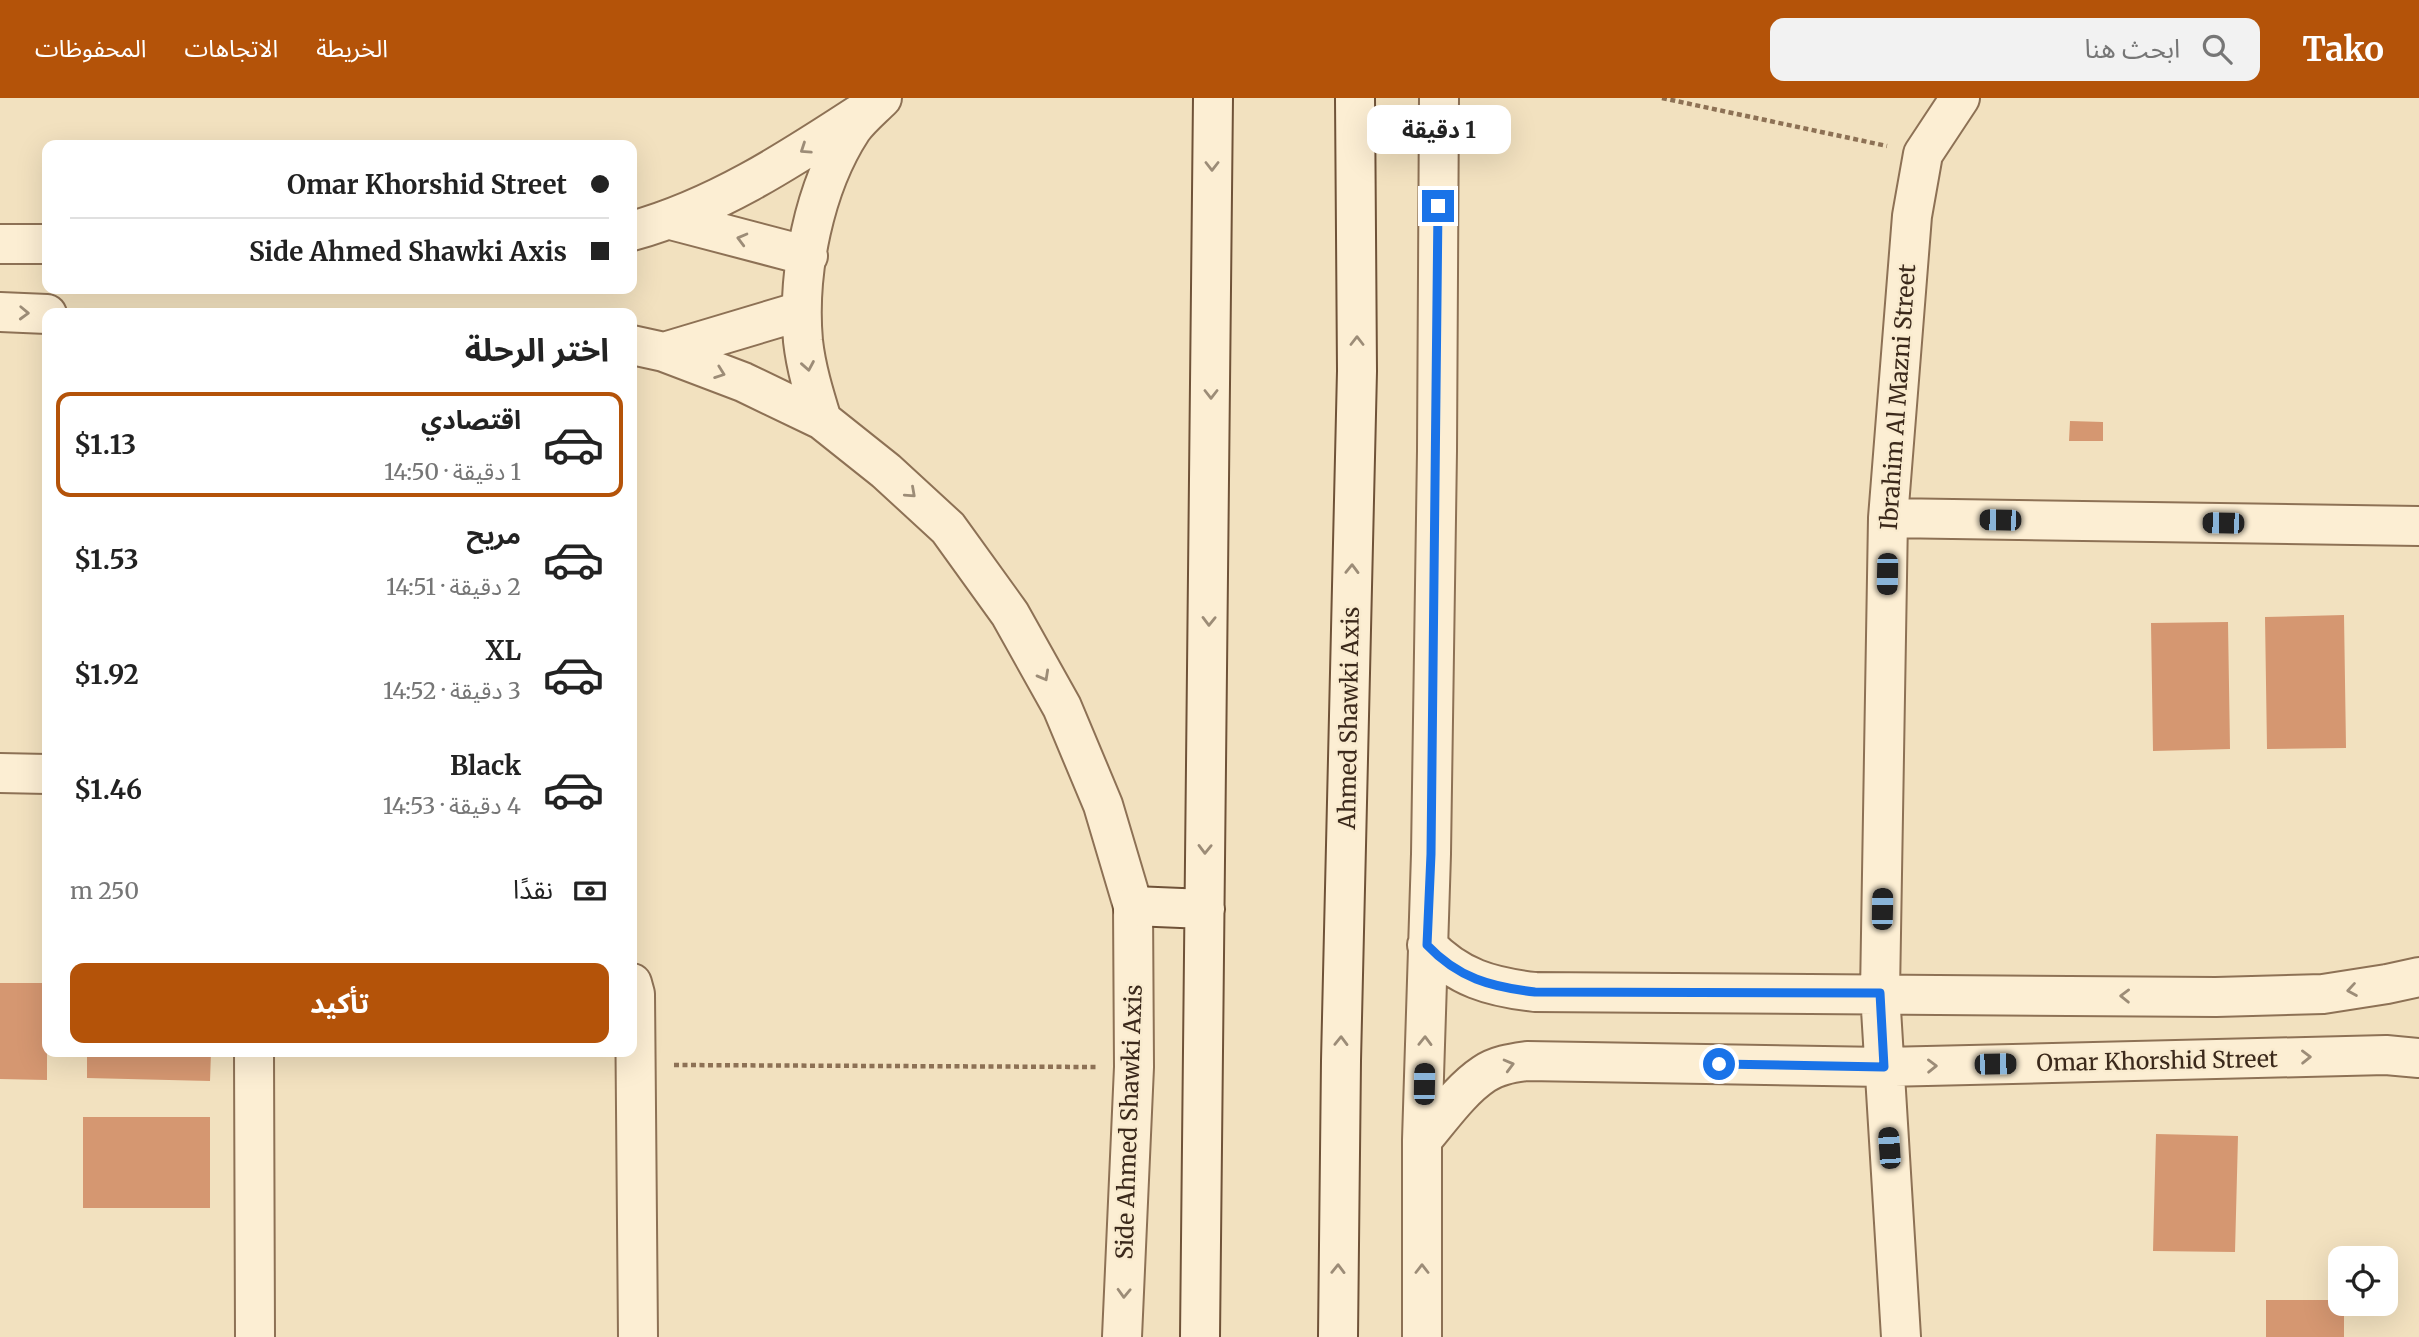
<!DOCTYPE html>
<html lang="ar">
<head>
<meta charset="utf-8">
<style>
	:root { --surface:#fff; --page:#f2f2f2; --text:#222; --muted:#767676; --line:#e0e0e0; --accent:#b45309 }
	body { margin:0; font-family:Merriweather,"Noto Sans Arabic",serif; background:var(--page); color:var(--text); direction:rtl; height:100vh; display:flex; flex-direction:column; font-size:26px; white-space:nowrap }
	* { box-sizing:border-box; margin:0 }
	p { font-size:23px; color:var(--muted) }
	.icon { flex:none; width:38px; height:38px; fill:none; stroke:currentColor; stroke-width:2; stroke-linecap:round; stroke-linejoin:round }
	.map { position:relative; flex:1; overflow:hidden; direction:ltr }
	.panel { position:absolute; left:42px; top:210px; width:595px; height:749px; display:flex; flex-direction:column; background:var(--surface); border-radius:14px; box-shadow:0 7px 28px #0002; direction:rtl }
	.panel>* { flex:none }
	.banner { position:absolute; left:42px; top:42px; width:595px; height:154px; border-radius:14px; box-shadow:0 7px 28px #0002; direction:rtl; display:grid; align-content:center; height:154px; padding:0 28px; background:var(--surface) }
	.controls { position:absolute; left:2328px; top:1148px; display:grid; gap:14px }
	.controls a { display:grid; place-items:center; width:70px; height:70px; border-radius:14px; background:var(--surface); box-shadow:0 7px 28px #0002; font-size:35px }
	.end { position:absolute; width:32px; height:32px; margin:-16px; border:9px solid #1a73e8; background:#fff; box-shadow:0 0 0 4px #fff }
	.from { border-radius:50% }
	.bubble { position:absolute; height:49px; border-radius:14px; background:var(--surface); box-shadow:0 7px 28px #0002; font-size:23px; font-weight:700; line-height:49px; text-align:center; direction:rtl }
	.car { position:absolute; width:21px; height:42px; margin:-21px -10px; border-radius:9px; box-shadow:0 0 5px 2px #0007; background:linear-gradient(#222 24%,#8ab4d8 0 40%,#222 0 76%,#8ab4d8 0 86%,#222 0) }
	.banner b { display:flex; align-items:center; gap:24px; height:66px; font-size:26px }
	.banner b+b { border-top:2px solid var(--line) }
	.banner i { width:18px; height:18px; background:var(--text) }
	ul { padding:0; list-style:none }
	li { display:flex; align-items:center; gap:21px; height:105px; margin:0 14px 10px; padding:0 14px; border:4px solid transparent; border-radius:14px }
	li div { flex:1 }
	li b { display:block; font-size:26px }
	li em { font-style:normal; font-weight:700 }
	li.on { border-color:var(--accent) }
	li>.icon { width:63px; height:63px; stroke-width:1.5 }
	h2 { padding:0 28px; font-size:32px; line-height:84px }
	.pay { display:flex; align-items:center; gap:18px; height:77px; padding:0 28px; font-size:26px }
	.pay p { margin-inline-start:auto }
	.primary-button { display:flex; gap:14px; margin-top:auto; padding:14px 28px }
	.primary-button a { flex:1; height:80px; border-radius:14px; background:var(--accent); color:#fff; font-size:28px; font-weight:700; line-height:80px; text-align:center }
	header { display:flex; align-items:center; gap:42px; box-sizing:border-box; height:98px; padding:0 35px; background:var(--accent); color:#fff }
	header strong { font-size:33px }
	nav { display:flex; gap:38px; margin-inline-start:auto; font-size:24px }
	.search { width:490px; height:63px; background:var(--page); display:flex; align-items:center; gap:18px; box-sizing:border-box; padding:0 24px; border-radius:14px; color:var(--muted); font-size:26px }
	.map>svg:first-child { display:block }
	.building { fill:#d59771 }
	.lines { fill:none; stroke-linecap:round; stroke-linejoin:round }
	.minor-casing { stroke:#8d7155; stroke-width:42 }
	.tertiary-casing { stroke:#8d7155; stroke-width:42 }
	.secondary-casing { stroke:#6f5238; stroke-width:42 }
	.path { stroke:#8d7155; stroke-width:4.5; stroke-dasharray:5 3.5; stroke-linecap:butt }
	.minor { stroke:#fceed3; stroke-width:38 }
	.tertiary { stroke:#fceed3; stroke-width:38 }
	.secondary { stroke:#fceed3; stroke-width:38 }
	.oneway { stroke:#9c8c77 }
	.route { stroke:#1a73e8; stroke-width:9 }
	.labels { text-anchor:middle; stroke-width:5; stroke-linejoin:round; paint-order:stroke }
	.street-label { font-size:23px; fill:#3b291b; stroke:#f9ebcf }
</style>
</head>
<body>
<header>
<strong>Tako</strong>
<div class="search"><svg class="icon" aria-label="search" viewBox="0 0 24 24"><circle cx="10" cy="10" r="6"/><path d="M15 15l6 6"/></svg>ابحث هنا</div>
<nav><a>الخريطة</a><a>الاتجاهات</a><a>المحفوظات</a></nav>
</header>
<div class="map">
<svg width="2419" height="1239" viewBox="0 0 2419 1239">
	<rect width="100%" height="100%" fill="#f2e1bf"/>
	<!-- building -->
	<path class="building" d="M2070,323L2103,324V343H2069Z
		M2344,517L2346,650L2267,651L2265,519Z
		M2228,524L2230,651L2153,653L2151,525Z
		M0,885H47V982L0,981Z
		M87,954H211L210,983L87,980Z
		M561,954H581V959H561Z
		M83,1019H210V1110H83Z
		M2156,1036L2238,1038L2235,1154L2153,1153Z
		M2266,1202H2340V1206H2344V1239H2266Z"/>
	<g class="lines">
		<defs>
			<path id="minor" d="M1888,420L2419,428
				M0,675L47,676
				M1427,847C1458,880 1491,889 1535,894L2216,899L2323,896L2387,886L2419,879
				M632,885L635,896L638,1239
				M254,954L255,1239
				M1422,1042C1441,1020 1460,992 1484,976C1497,967 1513,965 1527,963L1884,969L2386,957L2419,960
				M1422,1239V1042L1431,756L1437,353L1439,0
				M1901,1239L1880,895L1888,420L1912,118L1923,56L1960,0"/>
			<path id="tertiary" d="M671,122L808,158
				M632,133C715,110 786,64 858,17
				M0,146H47
				M0,214L47,216
				M632,247L664,254L743,284L822,322L886,373L948,430L1010,516L1062,609L1103,707L1133,808L1134,969L1122,1239
				M664,254L801,213
				M822,322C814,296 806,270 803,243C797,175 814,89 852,31C860,20 872,10 882,0"/>
			<path id="secondary" d="M1133,808L1205,811
				M1200,1239L1213,0
				M1338,1239L1341,963L1357,273L1355,0"/>
		</defs>
		<!-- minor casing -->
		<use href="#minor" class="minor-casing"/>
		<!-- tertiary casing -->
		<use href="#tertiary" class="tertiary-casing"/>
		<!-- secondary casing -->
		<use href="#secondary" class="secondary-casing"/>
		<!-- path -->
		<path class="path" d="M1662,0L1887,48
			M674,967L1096,969"/>
		<!-- minor -->
		<use href="#minor" class="minor"/>
		<!-- tertiary -->
		<use href="#tertiary" class="tertiary"/>
		<!-- secondary -->
		<use href="#secondary" class="secondary"/>
	</g>
	<!-- one-way arrows -->
	<defs><path id="oneway-chevron" d="M-2-3.5L2.5 0L-2 3.5" fill="none" stroke-width="1.6" stroke-linecap="round" stroke-linejoin="round" transform="scale(1.75)"/></defs>
	<g class="oneway">
		<use href="#oneway-chevron" transform="translate(805 51) rotate(146)"/>
		<use href="#oneway-chevron" transform="translate(1212 68) rotate(90)"/>
		<use href="#oneway-chevron" transform="translate(742 141) rotate(-165)"/>
		<use href="#oneway-chevron" transform="translate(24 215) rotate(2)"/>
		<use href="#oneway-chevron" transform="translate(1357 243) rotate(-90)"/>
		<use href="#oneway-chevron" transform="translate(808 268) rotate(80)"/>
		<use href="#oneway-chevron" transform="translate(720 275) rotate(20)"/>
		<use href="#oneway-chevron" transform="translate(1211 296) rotate(90)"/>
		<use href="#oneway-chevron" transform="translate(911 395) rotate(42)"/>
		<use href="#oneway-chevron" transform="translate(1352 471) rotate(-89)"/>
		<use href="#oneway-chevron" transform="translate(1209 523) rotate(91)"/>
		<use href="#oneway-chevron" transform="translate(1044 578) rotate(61)"/>
		<use href="#oneway-chevron" transform="translate(1205 751) rotate(91)"/>
		<use href="#oneway-chevron" transform="translate(2352 892) rotate(171)"/>
		<use href="#oneway-chevron" transform="translate(2125 898) rotate(-179)"/>
		<use href="#oneway-chevron" transform="translate(1341 943) rotate(-89)"/>
		<use href="#oneway-chevron" transform="translate(1425 943) rotate(-89)"/>
		<use href="#oneway-chevron" transform="translate(2306 959) rotate(-1)"/>
		<use href="#oneway-chevron" transform="translate(1509 967) rotate(-15)"/>
		<use href="#oneway-chevron" transform="translate(1932 968) rotate(-1)"/>
		<use href="#oneway-chevron" transform="translate(1338 1171) rotate(-89)"/>
		<use href="#oneway-chevron" transform="translate(1422 1171) rotate(-90)"/>
		<use href="#oneway-chevron" transform="translate(1124 1195) rotate(92)"/>
	</g>
	<g class="lines">
		<!-- route -->
		<path class="route" d="M1438,108L1431,756L1427,847C1458,880 1491,889 1535,894L1880,895L1884,969L1719,966"/>
	</g>
	<g class="labels">
		<!-- street labels -->
		<g class="street-label">
			<text transform="translate(1898 299) rotate(-86)" y="8">Ibrahim Al Mazni Street</text>
			<text transform="translate(1349 620) rotate(-89)" y="8">Ahmed Shawki Axis</text>
			<text transform="translate(2157 963) rotate(-1)" y="8">Omar Khorshid Street</text>
			<text transform="translate(1129 1024) rotate(-88)" y="8">Side Ahmed Shawki Axis</text>
		</g>
	</g>
</svg>
<div class="controls">
<a><svg class="icon" aria-label="locate" viewBox="0 0 24 24"><circle cx="12" cy="12" r="6"/><path d="M12 2v4M12 18v4M2 12h4M18 12h4"/></svg></a>
</div>
<i class="end from" style="left:1719px;top:966px"></i>
<i class="end" style="left:1438px;top:108px"></i>
<div class="bubble" style="left:1367px;top:7px;width:144px">1 دقيقة</div>
<i class="car" style="left:2000px;top:422px;rotate:271deg"></i>
<i class="car" style="left:2223px;top:425px;rotate:271deg"></i>
<i class="car" style="left:1887px;top:476px;rotate:181deg"></i>
<i class="car" style="left:1882px;top:811px;rotate:1deg"></i>
<i class="car" style="left:1995px;top:966px;rotate:89deg"></i>
<i class="car" style="left:1424px;top:986px;rotate:1deg"></i>
<i class="car" style="left:1889px;top:1050px;rotate:356deg"></i>
<div class="banner">
<b><i class="from"></i>Omar Khorshid Street</b>
<b><i></i>Side Ahmed Shawki Axis</b>
</div>
<section class="panel">
<h2>اختر الرحلة</h2>
<ul>
<li class="on"><svg class="icon" aria-label="car" viewBox="0 0 24 24"><path d="M5 17H2v-5l4-1 3-4h7l3 4 3 1v5h-3M9 17h6M6 11h13"/><circle cx="7" cy="17" r="2"/><circle cx="17" cy="17" r="2"/></svg><div><b>اقتصادي</b><p>1 دقيقة · 14:50</p></div><em>$1.13</em></li>
<li><svg class="icon" aria-label="car" viewBox="0 0 24 24"><path d="M5 17H2v-5l4-1 3-4h7l3 4 3 1v5h-3M9 17h6M6 11h13"/><circle cx="7" cy="17" r="2"/><circle cx="17" cy="17" r="2"/></svg><div><b>مريح</b><p>2 دقيقة · 14:51</p></div><em>$1.53</em></li>
<li><svg class="icon" aria-label="car" viewBox="0 0 24 24"><path d="M5 17H2v-5l4-1 3-4h7l3 4 3 1v5h-3M9 17h6M6 11h13"/><circle cx="7" cy="17" r="2"/><circle cx="17" cy="17" r="2"/></svg><div><b>XL</b><p>3 دقيقة · 14:52</p></div><em>$1.92</em></li>
<li><svg class="icon" aria-label="car" viewBox="0 0 24 24"><path d="M5 17H2v-5l4-1 3-4h7l3 4 3 1v5h-3M9 17h6M6 11h13"/><circle cx="7" cy="17" r="2"/><circle cx="17" cy="17" r="2"/></svg><div><b>Black</b><p>4 دقيقة · 14:53</p></div><em>$1.46</em></li>
</ul>
<div class="pay"><svg class="icon" aria-label="cash" viewBox="0 0 24 24"><path d="M3 7h18v10H3z"/><circle cx="12" cy="12" r="2"/></svg>نقدًا<p>250 m</p></div>
<div class="primary-button"><a>تأكيد</a></div>
</section>
</div>
</body>
</html>
